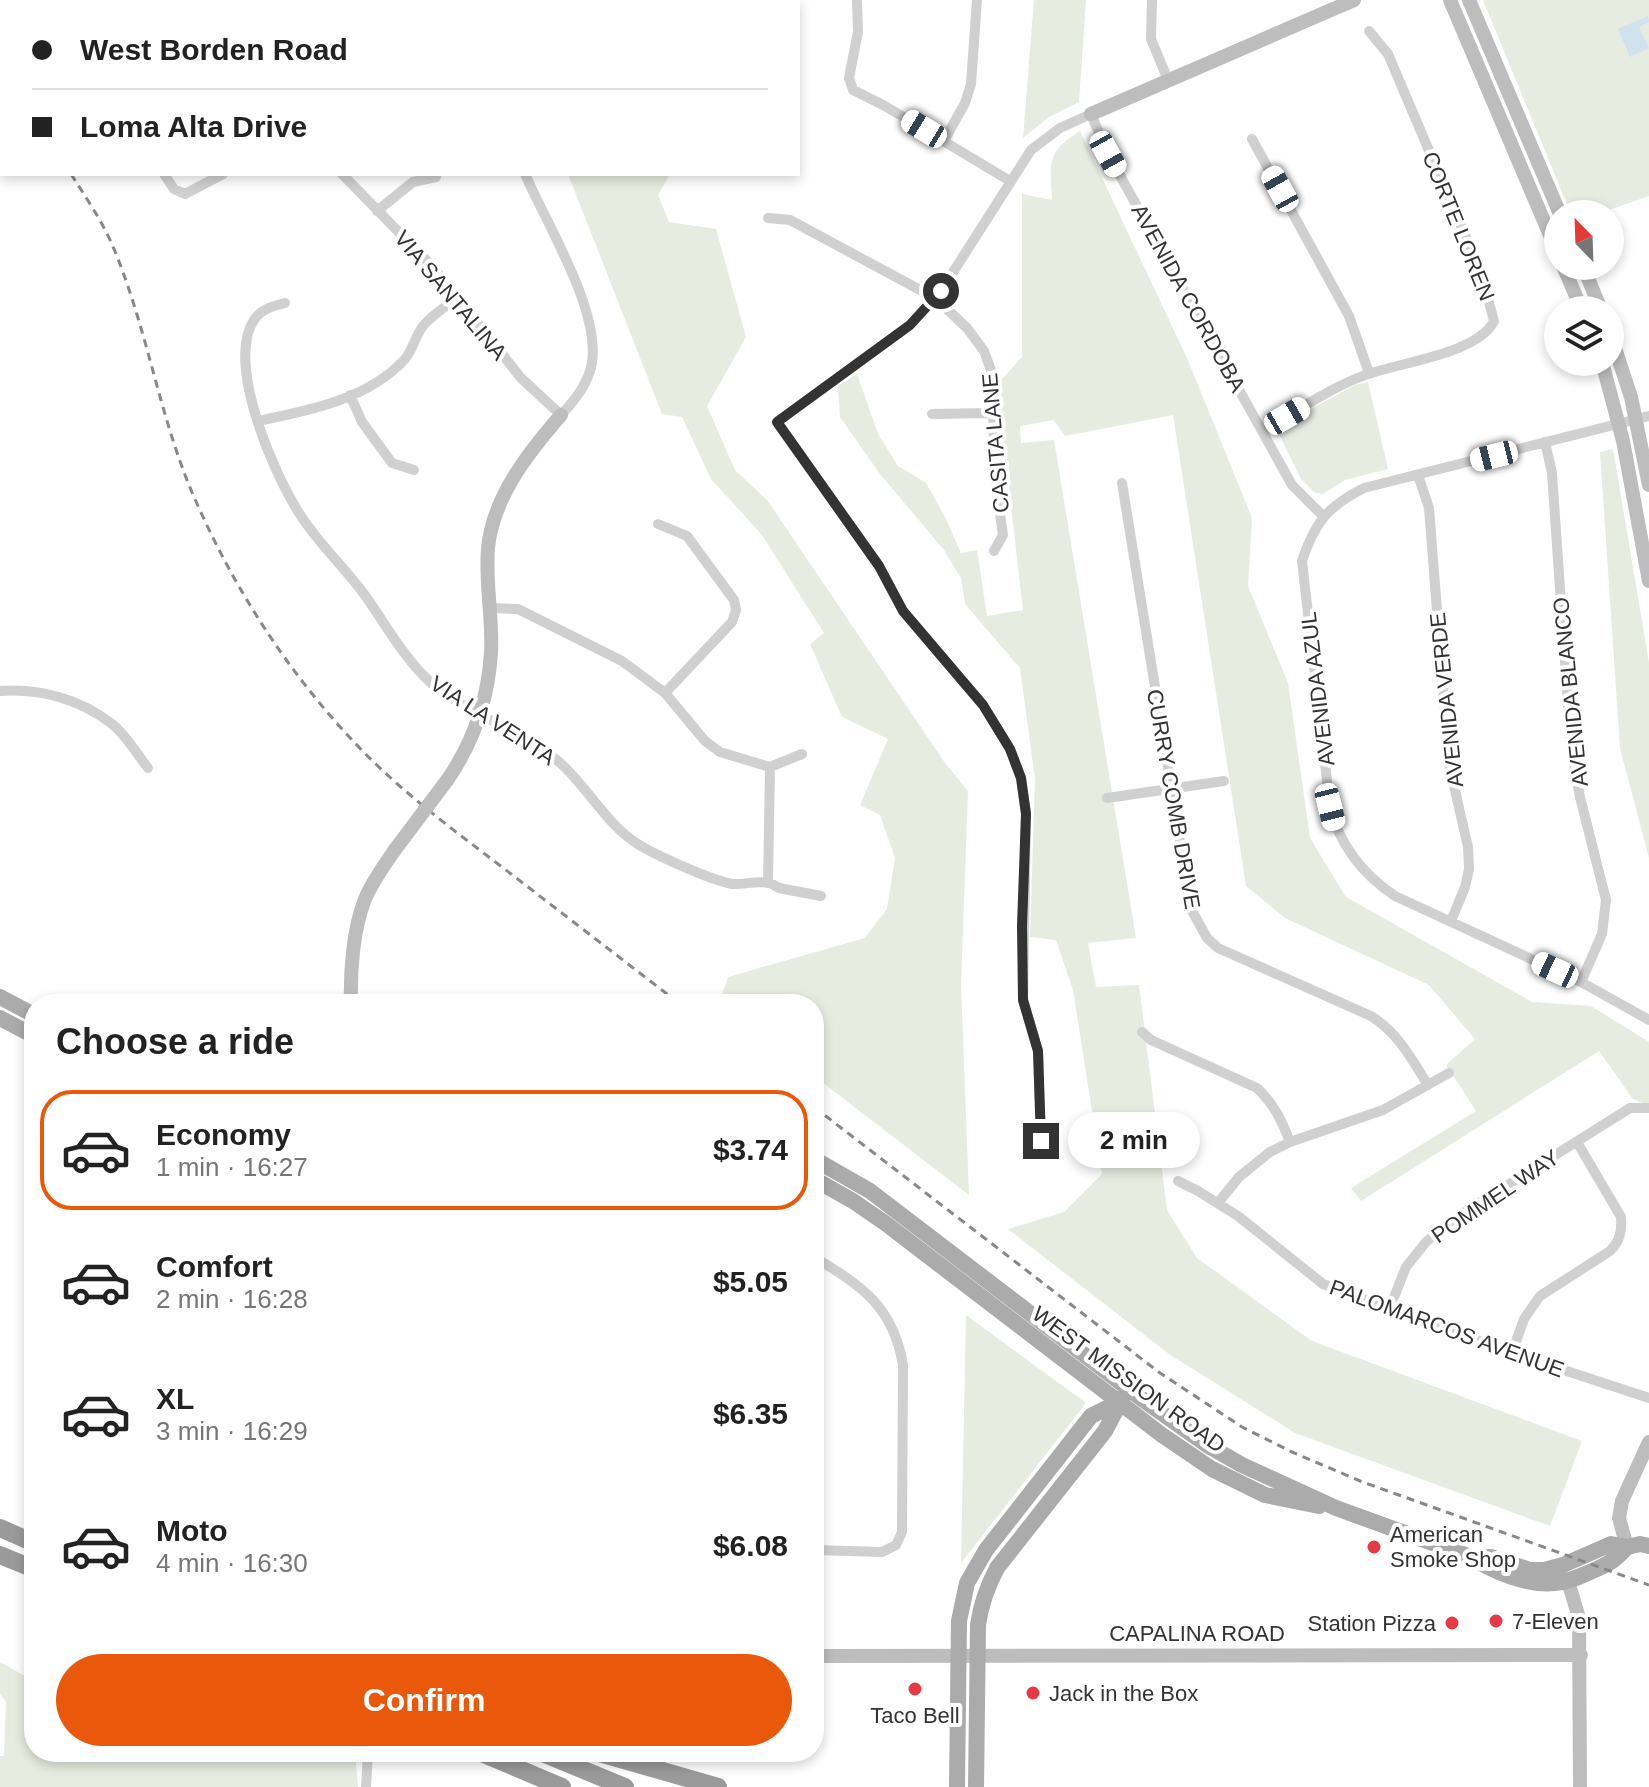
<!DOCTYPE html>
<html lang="en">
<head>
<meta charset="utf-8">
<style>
	:root { --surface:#fff; --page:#f6f6f6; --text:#222; --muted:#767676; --line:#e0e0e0; --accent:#ea580c }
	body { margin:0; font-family:Arial,sans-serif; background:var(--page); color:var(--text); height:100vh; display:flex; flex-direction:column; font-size:30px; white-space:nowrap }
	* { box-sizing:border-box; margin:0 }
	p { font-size:26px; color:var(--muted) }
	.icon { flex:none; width:44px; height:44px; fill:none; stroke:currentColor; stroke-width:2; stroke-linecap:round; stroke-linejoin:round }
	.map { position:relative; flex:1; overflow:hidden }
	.drawer { position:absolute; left:24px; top:994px; width:800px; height:768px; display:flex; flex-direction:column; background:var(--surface); border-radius:32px; box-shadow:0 4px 12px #0003 }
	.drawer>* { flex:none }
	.hud { position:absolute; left:0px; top:0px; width:800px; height:176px; box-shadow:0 4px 12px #0003; display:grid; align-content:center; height:176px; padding:0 32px; background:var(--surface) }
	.needle { width:52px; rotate:337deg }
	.buttons { position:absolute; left:1544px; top:200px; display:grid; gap:16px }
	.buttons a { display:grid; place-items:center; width:80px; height:80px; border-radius:50%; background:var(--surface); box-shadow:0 4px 12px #0003; font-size:40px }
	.end { position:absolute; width:36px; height:36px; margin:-18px; border:10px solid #333; background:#fff; box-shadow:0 0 0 4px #fff }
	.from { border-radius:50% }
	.bubble { position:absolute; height:56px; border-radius:28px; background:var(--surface); box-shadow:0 4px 12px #0003; font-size:26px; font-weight:800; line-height:56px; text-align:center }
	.car { position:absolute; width:24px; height:48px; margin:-24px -12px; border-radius:10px; box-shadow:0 0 6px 2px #0007; background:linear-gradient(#fff 24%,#345 0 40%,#fff 0 76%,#345 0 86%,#fff 0) }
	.hud b { display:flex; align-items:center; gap:28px; height:76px; font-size:30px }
	.hud b+b { border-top:2px solid var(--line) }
	.hud i { width:20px; height:20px; background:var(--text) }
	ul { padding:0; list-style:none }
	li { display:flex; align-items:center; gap:24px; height:120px; margin:0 16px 12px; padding:0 16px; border:4px solid transparent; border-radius:32px }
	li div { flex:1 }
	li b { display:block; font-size:30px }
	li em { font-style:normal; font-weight:800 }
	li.current { border-color:var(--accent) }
	li>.icon { width:72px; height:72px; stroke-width:1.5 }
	h2 { padding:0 32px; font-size:36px; line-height:96px }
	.primary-button { display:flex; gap:16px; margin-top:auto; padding:16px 32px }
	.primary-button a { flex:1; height:92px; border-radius:48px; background:var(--accent); color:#fff; font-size:32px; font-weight:800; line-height:92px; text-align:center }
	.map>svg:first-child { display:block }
	.green { fill:#e6ecdf }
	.water { fill:#cfe2ee }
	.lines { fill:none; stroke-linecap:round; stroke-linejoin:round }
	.street { stroke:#d0d0d0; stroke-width:10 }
	.secondary { stroke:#bdbdbd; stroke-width:14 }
	.primary { stroke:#ababab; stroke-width:16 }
	.highway { stroke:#9a9a9a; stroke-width:18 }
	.rail { stroke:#888; stroke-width:3; stroke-dasharray:8 6; stroke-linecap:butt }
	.secondary-bridge { stroke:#bdbdbd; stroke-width:14 }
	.route { stroke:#333; stroke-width:10 }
	.poi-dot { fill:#e63946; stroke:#fff; stroke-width:3 }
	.labels { text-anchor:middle; stroke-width:8; stroke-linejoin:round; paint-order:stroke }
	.street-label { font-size:22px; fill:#333; stroke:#fff }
	.poi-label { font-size:22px; fill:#333; stroke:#fff; text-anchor:start }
</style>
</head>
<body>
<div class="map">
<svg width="1649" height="1787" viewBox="0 0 1649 1787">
	<rect width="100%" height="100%" fill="#fff"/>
	<!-- green -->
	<path class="green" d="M356,0H792L354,2Z
		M1034,0H1086L1079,102L1049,117L1023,138Z
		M1483,0H1649V196L1598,214H1571Z
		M1080,131L1187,358L1252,518L1248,586L1288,683L1310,838L1346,897L1532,1002L1591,1006L1649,1042V1106L1633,1099L1599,1051L1361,1201L1351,1188L1476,1111L1446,1065L1475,1039L1429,985L1285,918L1246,886L1173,415L1065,436L1054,420L1020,426L1021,443L1054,440L1136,938L1088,943L1096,987L1139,985L1167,1210L1197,1258L1312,1341L1582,1441L1550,1526L1295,1433L1169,1354L1008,1229L1064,1212L1102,1174L1073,990L1056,940L1030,937L1035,779L1020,668L965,604L961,578L944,550L880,474L840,417L838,386L857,374L878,434L898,466L926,483L945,517L961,553L977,550L987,616L1023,610L1002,427L1001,380L1022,357V194L1052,200C1050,163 1046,152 1080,131Z
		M568,174H670L658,195L669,222L716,229L746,337L707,406L735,470L767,500L945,763L968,791L961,985L969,1195L814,1076V1004L719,1003L728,977L865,938L887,909L895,858L880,815L860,805L888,739L842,717L810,644L824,633L762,535L711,479L682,417L662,414Z
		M1368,382L1388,469L1345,480L1323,494L1315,493L1301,479L1276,428L1355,385Z
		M1613,449L1649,663V858L1620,748L1600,452Z
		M966,1315L1086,1403L961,1563Z
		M0,1662L23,1675L34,1677V1752H355L358,1787H0V1756H4L6,1702L0,1694Z"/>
	<!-- water -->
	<path class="water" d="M1648,16L1649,22L1639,27L1649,48L1630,57L1618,29Z"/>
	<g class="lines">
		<!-- street -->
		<path class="street" d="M857,0L858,32L849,78L853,90L885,106L1010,181
			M1152,0L1151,39L1168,80
			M0,59L2,61
			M1252,139L1349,316L1369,373
			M944,141L965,103L971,84L977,0
			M164,174L174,189L185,194L223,174
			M342,174L433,267L521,378L561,415C575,400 588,384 592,363C600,309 547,225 525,174
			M377,211L413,182L436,177
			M768,218L790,220L935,298L967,328L984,351L992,373L995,479L1003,535L994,551
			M285,303C273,306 261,309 254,320C225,364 276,480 303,519C321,546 345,568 364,594C385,623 403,657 429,681C465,714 519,728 558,761C585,784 603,819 632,840C649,853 711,880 732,884C743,885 757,880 768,883C772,883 775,886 779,888C793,891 807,893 821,896
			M350,395L362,422L392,463L414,470
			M932,414L993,413
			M1649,416L1364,488C1328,506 1315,522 1302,561L1330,807C1340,846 1362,874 1395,896L1581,982L1649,1020
			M258,421C308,411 369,399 405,359C413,350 415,336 423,326C432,315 445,307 457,298
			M1263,431C1288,416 1312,400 1338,387C1348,382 1360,376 1372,373C1404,362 1478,353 1494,321L1481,273L1388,54L1369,31
			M1545,442L1552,473L1571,749L1580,797L1606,900L1602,934L1581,982
			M1418,475L1429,508L1449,764L1468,847L1469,869L1465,887L1451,921
			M1122,483L1191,909L1207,938L1218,948L1371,1016C1398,1033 1411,1058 1428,1085
			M658,524L687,536L734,600L736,610L732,622L665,693
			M490,608L518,609L622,661L665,693L705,741L720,752L770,767L802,754
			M0,691C40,688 80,699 112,724C126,735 137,754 148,768
			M1107,798L1224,781
			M768,883L770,767
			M1142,1032L1151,1040L1257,1088C1274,1104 1282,1121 1290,1142
			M1041,1141L1038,1051L1023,1000L1026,814L1021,778L1010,749L983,705L903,611L879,566L777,422L910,325L941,291L1031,150L1060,128L1091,114L1108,154L1292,485L1323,516
			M1178,1181L1198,1191L1238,1216L1323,1284L1512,1353L1649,1398
			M1218,1203L1239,1177L1270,1152L1290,1142L1383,1110L1449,1073
			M814,1257C862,1286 893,1306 903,1365L902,1532L896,1545L882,1552L814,1550
			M1389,1310L1406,1267L1426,1242L1452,1220L1630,1108H1649
			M1512,1353L1524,1319L1540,1296L1610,1251C1620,1241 1622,1231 1621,1217L1577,1142
			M366,1787L368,1752"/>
		<!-- secondary -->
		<path class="secondary" d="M1450,0L1558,254
			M1469,0L1560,214
			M1091,114L1354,0
			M1563,266L1582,310
			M1583,266L1601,310
			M1610,333L1631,397L1649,485
			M1602,362L1623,441L1649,581
			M448,779C474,741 488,699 491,653C493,618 485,583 488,548C493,497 528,453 561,415
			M351,1004C350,972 353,929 365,899C372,882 383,867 394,851
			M1627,1547L1619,1518L1622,1501L1649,1442
			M1568,1581L1579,1618L1580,1787
			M814,1656L1581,1655"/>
		<!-- primary -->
		<path class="primary" d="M0,997L34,1015
			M0,1018L34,1036
			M814,1159L870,1191L1142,1399L1207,1445L1242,1465L1336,1508L1471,1557C1493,1572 1528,1586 1555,1583C1570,1582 1583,1575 1597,1569C1610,1563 1618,1558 1627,1547
			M814,1179L853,1201L885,1223L1162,1435L1212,1469L1265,1495L1319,1506
			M1471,1557H1491L1530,1570H1544L1563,1565L1611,1544L1627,1547L1640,1544L1649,1546
			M957,1787L959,1621L967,1583L986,1550L1091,1416L1119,1402
			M976,1787L978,1625C981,1603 987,1587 997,1568L1105,1431L1123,1397"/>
		<!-- highway -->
		<path class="highway" d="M0,1528L34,1543
			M0,1555L34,1569
			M479,1752L562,1787
			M540,1752L625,1787
			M596,1752L718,1787"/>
		<!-- rail -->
		<path class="rail" d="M0,97L2,99
			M71,174C85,196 100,218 111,242C148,327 159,421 198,506C237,593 289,673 354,742C397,788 448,826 498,864C558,910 619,957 680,1004
			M814,1107L1160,1373L1242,1427L1292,1452L1360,1481L1649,1585"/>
		<!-- secondary-bridge -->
		<path class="secondary-bridge" d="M394,851L448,779"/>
	</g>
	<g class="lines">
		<!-- route -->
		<path class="route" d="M941,291L910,325L777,422L879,566L903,611L983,705L1010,749L1021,778L1026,814L1022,926L1023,1000L1038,1051L1041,1141"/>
	</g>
	<!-- markers -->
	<g class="poi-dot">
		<circle cx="1374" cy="1547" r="8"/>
		<circle cx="1496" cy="1621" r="8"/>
		<circle cx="1452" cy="1623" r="8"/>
		<circle cx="915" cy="1689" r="8"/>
		<circle cx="1033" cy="1693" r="8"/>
	</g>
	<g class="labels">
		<!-- street labels -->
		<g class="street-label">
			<text transform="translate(1459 226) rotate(68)" y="8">CORTE LOREN</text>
			<text transform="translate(451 295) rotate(50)" y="8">VIA SANTALINA</text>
			<text transform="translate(1189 298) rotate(61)" y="8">AVENIDA CORDOBA</text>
			<text transform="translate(995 443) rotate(-95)" y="8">CASITA LANE</text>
			<text transform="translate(1317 689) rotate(-97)" y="8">AVENIDA AZUL</text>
			<text transform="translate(1570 692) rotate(-96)" y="8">AVENIDA BLANCO</text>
			<text transform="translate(1446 700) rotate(-96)" y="8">AVENIDA VERDE</text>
			<text transform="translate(493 720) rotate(33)" y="8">VIA LA VENTA</text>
			<text transform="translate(1174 799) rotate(80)" y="8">CURRY COMB DRIVE</text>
			<text transform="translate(1495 1196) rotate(-34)" y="8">POMMEL WAY</text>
			<text transform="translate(1447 1328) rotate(20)" y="8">PALOMARCOS AVENUE</text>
			<text transform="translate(1129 1379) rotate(36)" y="8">WEST MISSION ROAD</text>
			<text x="1197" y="1641">CAPALINA ROAD</text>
		</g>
		<!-- poi labels -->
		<g class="poi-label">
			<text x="1390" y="1542">American<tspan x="1390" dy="25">Smoke Shop</tspan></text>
			<text x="1512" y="1629">7-Eleven</text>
			<text x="1436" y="1631" text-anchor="end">Station Pizza</text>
			<text x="1049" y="1701">Jack in the Box</text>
			<text x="915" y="1723" text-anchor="middle">Taco Bell</text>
		</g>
	</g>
</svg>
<div class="buttons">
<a><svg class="needle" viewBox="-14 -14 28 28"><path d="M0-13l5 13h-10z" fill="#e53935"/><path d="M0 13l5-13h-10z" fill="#767676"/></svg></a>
<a><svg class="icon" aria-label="layers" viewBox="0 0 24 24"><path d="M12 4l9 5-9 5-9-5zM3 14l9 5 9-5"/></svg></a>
</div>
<i class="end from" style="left:941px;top:291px"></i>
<i class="end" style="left:1041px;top:1141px"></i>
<div class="bubble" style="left:1068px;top:1112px;width:132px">2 min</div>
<i class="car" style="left:924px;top:129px;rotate:301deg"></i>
<i class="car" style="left:1108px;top:154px;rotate:151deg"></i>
<i class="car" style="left:1280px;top:189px;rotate:331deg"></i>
<i class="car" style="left:1287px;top:416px;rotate:60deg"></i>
<i class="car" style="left:1494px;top:456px;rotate:256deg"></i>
<i class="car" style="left:1330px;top:807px;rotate:166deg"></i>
<i class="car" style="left:1555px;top:970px;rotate:295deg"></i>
<div class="hud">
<b><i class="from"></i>West Borden Road</b>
<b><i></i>Loma Alta Drive</b>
</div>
<section class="drawer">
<h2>Choose a ride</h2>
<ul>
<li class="current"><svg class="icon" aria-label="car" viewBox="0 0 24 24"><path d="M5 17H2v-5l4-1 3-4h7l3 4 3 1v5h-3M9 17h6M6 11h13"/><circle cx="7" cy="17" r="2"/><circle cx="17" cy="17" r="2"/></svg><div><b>Economy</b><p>1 min · 16:27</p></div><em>$3.74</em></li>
<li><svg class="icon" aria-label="car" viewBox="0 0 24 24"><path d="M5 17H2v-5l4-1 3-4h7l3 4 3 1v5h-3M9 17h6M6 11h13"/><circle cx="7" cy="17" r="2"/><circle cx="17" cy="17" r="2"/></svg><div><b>Comfort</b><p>2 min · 16:28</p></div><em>$5.05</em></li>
<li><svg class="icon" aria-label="car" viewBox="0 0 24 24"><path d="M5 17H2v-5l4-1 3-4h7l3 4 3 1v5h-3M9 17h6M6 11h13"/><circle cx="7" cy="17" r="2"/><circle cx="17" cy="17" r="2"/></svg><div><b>XL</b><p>3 min · 16:29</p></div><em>$6.35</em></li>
<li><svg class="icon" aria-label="car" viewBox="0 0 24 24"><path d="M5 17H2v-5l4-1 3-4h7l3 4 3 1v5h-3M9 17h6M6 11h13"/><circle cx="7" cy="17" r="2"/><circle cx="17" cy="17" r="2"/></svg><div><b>Moto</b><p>4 min · 16:30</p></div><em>$6.08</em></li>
</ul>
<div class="primary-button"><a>Confirm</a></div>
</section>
</div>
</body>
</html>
